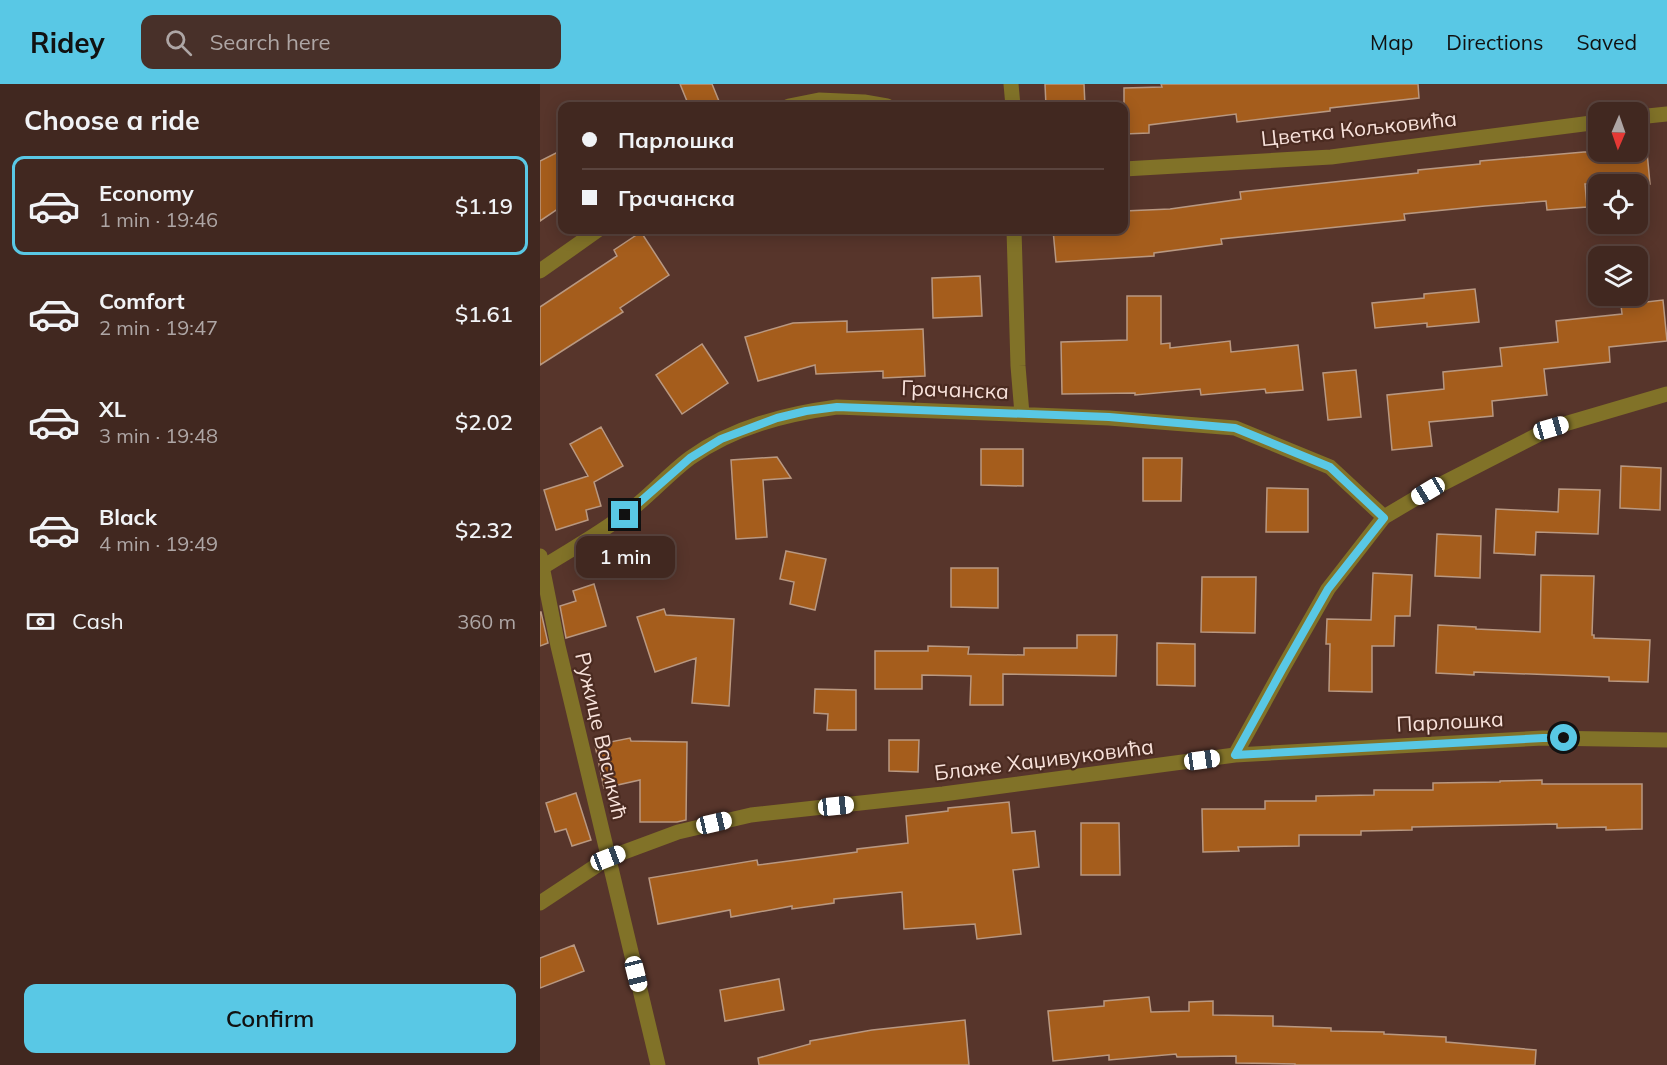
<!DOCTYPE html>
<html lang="en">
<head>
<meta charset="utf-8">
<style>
	:root { --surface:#412820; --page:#483029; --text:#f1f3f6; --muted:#aea6a5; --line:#5a443e; --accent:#59c8e5 }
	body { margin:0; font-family:Mulish,sans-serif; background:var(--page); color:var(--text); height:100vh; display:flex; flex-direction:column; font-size:22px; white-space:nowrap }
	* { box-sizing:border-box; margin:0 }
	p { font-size:20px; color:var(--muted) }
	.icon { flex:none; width:33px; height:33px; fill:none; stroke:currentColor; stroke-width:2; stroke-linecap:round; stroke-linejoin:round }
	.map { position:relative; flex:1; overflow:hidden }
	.sheet { display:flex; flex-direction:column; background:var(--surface); width:540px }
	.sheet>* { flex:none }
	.hud { position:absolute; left:18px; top:18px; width:570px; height:132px; border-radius:12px; box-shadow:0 3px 15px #0003,0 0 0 2px var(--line); display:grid; align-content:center; height:132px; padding:0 24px; background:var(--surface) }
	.needle { width:39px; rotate:182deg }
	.tools { position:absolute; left:1048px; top:18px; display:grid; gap:12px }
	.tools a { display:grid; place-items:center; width:60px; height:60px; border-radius:12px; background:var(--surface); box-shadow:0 3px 15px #0003,0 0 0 2px var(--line); font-size:30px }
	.end { position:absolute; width:27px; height:27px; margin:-14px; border:8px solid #59c8e5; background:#111; box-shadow:0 0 0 3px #111 }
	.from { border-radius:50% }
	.bubble { position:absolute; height:42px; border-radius:12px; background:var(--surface); box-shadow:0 3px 15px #0003,0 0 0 2px var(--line); font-size:20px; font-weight:600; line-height:42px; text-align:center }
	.car { position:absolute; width:18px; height:36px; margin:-18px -9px; border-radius:8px; box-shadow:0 0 4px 2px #0007; background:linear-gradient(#fff 24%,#345 0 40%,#fff 0 76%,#345 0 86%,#fff 0) }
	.hud b { display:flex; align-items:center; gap:21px; height:57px; font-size:22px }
	.hud b+b { border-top:2px solid var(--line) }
	.hud i { width:15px; height:15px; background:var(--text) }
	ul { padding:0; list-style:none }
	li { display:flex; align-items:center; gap:18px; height:99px; margin:0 12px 9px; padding:0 12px; border:3px solid transparent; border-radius:12px }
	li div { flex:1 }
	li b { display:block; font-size:22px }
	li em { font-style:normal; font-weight:600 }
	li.on { border-color:var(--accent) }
	li>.icon { width:54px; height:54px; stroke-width:1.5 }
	h2 { padding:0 24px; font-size:27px; line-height:72px }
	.pay { display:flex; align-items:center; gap:15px; height:66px; padding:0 24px; font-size:22px }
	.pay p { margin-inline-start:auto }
	.button { display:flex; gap:12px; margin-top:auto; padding:12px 24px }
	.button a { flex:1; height:69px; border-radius:12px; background:var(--accent); color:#111; font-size:24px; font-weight:600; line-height:69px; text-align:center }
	header { display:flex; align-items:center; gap:36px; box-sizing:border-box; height:84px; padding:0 30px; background:var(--accent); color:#111 }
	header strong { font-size:28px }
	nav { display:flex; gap:33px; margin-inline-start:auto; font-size:21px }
	.search { width:420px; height:54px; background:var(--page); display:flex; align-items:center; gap:15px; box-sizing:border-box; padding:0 21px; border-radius:12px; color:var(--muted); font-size:22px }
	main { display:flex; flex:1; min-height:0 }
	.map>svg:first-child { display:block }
	.building { fill:#a55d1c; stroke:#b99881; stroke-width:1.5 }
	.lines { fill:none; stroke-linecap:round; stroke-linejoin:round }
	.minor { stroke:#817228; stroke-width:15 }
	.route { stroke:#59c8e5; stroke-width:8 }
	.labels { text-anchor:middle; stroke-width:4.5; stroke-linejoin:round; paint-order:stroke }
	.street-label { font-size:21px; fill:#f8e2db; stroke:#4b2b21 }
</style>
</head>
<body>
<header>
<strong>Ridey</strong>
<div class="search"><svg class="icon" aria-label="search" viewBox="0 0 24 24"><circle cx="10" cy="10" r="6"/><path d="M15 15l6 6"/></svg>Search here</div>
<nav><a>Map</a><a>Directions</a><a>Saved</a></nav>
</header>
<main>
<section class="sheet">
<h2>Choose a ride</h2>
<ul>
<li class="on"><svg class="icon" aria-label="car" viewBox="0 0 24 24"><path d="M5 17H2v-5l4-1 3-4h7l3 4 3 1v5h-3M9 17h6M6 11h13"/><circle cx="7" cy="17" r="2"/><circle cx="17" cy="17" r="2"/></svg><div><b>Economy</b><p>1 min · 19:46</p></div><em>$1.19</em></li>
<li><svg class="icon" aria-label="car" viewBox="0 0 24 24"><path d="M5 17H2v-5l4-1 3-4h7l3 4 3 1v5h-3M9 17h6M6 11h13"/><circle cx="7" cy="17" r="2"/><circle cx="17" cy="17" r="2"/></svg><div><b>Comfort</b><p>2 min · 19:47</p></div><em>$1.61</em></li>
<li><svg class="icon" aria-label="car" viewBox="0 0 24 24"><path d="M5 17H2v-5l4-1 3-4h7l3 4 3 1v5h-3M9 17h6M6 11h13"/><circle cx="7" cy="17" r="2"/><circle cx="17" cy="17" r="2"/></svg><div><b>XL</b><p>3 min · 19:48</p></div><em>$2.02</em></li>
<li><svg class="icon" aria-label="car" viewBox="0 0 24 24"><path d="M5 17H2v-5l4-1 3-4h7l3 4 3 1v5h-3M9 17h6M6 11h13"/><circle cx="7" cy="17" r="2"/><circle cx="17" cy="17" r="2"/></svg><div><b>Black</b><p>4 min · 19:49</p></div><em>$2.32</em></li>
</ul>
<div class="pay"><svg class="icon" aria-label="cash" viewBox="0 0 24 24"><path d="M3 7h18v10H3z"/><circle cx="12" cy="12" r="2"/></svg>Cash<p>360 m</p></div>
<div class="button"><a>Confirm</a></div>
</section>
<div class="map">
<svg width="1127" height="981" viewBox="0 0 1127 981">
	<rect width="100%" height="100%" fill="#57352b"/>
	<!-- building -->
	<path class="building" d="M140,0H172L181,22H149Z
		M505,0H544L545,22H506Z
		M621,0H878L879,14L790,24V27L697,38L696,30L609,41V49L584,50V4L622,3Z
		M22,66V122L0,137V77Z
		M1044,68H1107L1110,100H1045L1047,123L1007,126L1006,117L945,122L864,130L865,136L681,155L682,160L614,169V172L516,178L513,146H584V127L630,125L701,115L700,108L878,89V86L940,80V77Z
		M101,148L129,191L80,224L83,228L0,281V223L77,172L74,166Z
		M440,192L442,232L393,234L392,194Z
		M935,205L939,238L887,243V239L835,244L832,219L884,214V210Z
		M587,212H621V260L630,259V264L690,257L691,268L758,261L763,306L726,309L725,305L661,311L660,305L595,311V309L522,310L521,258L587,256Z
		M1123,216L1127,257L1069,263L1070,278L1004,285L1007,311L952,317L953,332L889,338L892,362L852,366L847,311L904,305L903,288L962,282L960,264L1018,258L1016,237L1082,230L1081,221Z
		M307,237V248L383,245L385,292L343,294V287L276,290L275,281L218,297L205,253L253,239Z
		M162,260L188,299L142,330L116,291Z
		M816,286L821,333L788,336L783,289Z
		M61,343L83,382L54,398L61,422L46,426L48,436L16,446L4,406L48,392L30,360Z
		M441,365H483V402L441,401Z
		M237,373L251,394L223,396L227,453L196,455L191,376Z
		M603,374H642L641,417H603Z
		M1081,382L1121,384L1120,426L1080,424Z
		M727,404L768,405V448H726Z
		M1019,405L1060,406L1058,450L996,448L995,471L954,469L956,425L1018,428Z
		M897,450L941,452L940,494L895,492Z
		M246,467L286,475L275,526L250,520L254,498L240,495Z
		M411,484H458V524L411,523Z
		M833,489L872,491L870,532H855L854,562H832V608L789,607L790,560H786L787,535L831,536Z
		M1001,491L1054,492L1052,551H1054V554L1110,556L1108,598L1069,597V593L934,588V591L896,589L898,541L936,543V545L1000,548Z
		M662,493H716L715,549L661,548Z
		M54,500L66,542L26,554L20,522L36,517L33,507Z
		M124,525L126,531L194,535L189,622L152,619L156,574L115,588L97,533Z
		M0,528H1L8,559L0,562Z
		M537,551H577L576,592L463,590V621H430L431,592L382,591V605H335V567H388V562L429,563L428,570L484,571V564H537Z
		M617,559L655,560V602L617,601Z
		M275,605L316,606V646H287L288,630L274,629Z
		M90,654L91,657L147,658L146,736L137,738H100V696L64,704L55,661Z
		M349,656H379L378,688L349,687Z
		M1002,696V700H1102V745L1066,746V743L1017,744V740L872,743V746L821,747V751H759V762L698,763L699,767L663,768L662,725H725V717H776V712L834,711V706H893V699L960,698V697Z
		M36,709L51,756L32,762L26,745L15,748L6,719Z
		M469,718L472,749L495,747L499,783L473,786L481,850L437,855L435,840L364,845L362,808L294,815V819L252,825V822L191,833L190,826L118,840L109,794L217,776L218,781L317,768V765L368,759L366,732L408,727V724Z
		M541,739H579L580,791H541Z
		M34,861L44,887L0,904V874Z
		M239,895L244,926L185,937L180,906Z
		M609,913L611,928L649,927V918L673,917V931L733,932V942L791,944V947L844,948V950L906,953V958L996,966L995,981H755V980L696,979V972L637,973L636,970L569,976V971L513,977L508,927L564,922V917Z
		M425,936L429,981H219L218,974L270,960V957L332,946Z"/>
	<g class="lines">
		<!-- minor -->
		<path class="minor" d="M471,0L473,22
			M249,22L279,16L324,18L347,22
			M1098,33L1127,30
			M584,85L791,73L1059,38
			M474,146L478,282L482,330
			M0,187L58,146
			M0,472L18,562L118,981
			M3,483C30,466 59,450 84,431C108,414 127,391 150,374C193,343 246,330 297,323L569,334L695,344L790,383L844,433
			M695,671L1003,654L1127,656
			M0,819L68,774L138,748L211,731L403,710L695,671L743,584L788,505L844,433L888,407L1011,344L1127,310"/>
	</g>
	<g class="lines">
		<!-- route -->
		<path class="route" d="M85,431L150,374L181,355L237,334L266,327L297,323L569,333L695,344L790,383L844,434L788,505L743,584L695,671L1003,654H1024"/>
	</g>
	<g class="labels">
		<!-- street labels -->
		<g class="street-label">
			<text transform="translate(819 45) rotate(-6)" y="7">Цветка Кољковића</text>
			<text transform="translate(415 306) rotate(2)" y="7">Грачанска</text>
			<text transform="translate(910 638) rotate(-3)" y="7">Парлошка</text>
			<text transform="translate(61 652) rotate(77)" y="7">Ружице Васикић</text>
			<text transform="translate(504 676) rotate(-7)" y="7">Блаже Хаџивуковића</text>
		</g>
	</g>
</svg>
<div class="tools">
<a><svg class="needle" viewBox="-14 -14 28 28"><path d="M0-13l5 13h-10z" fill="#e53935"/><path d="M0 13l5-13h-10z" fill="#aea6a5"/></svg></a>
<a><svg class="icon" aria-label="locate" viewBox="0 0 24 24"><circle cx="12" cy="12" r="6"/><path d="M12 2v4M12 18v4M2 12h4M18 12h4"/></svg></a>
<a><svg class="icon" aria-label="layers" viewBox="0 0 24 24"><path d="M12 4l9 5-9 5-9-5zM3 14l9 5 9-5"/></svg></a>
</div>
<i class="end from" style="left:1024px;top:654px"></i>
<i class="end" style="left:85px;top:431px"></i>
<div class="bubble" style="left:36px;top:452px;width:99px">1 min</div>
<i class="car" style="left:1011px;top:344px;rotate:74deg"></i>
<i class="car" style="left:888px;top:407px;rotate:239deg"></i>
<i class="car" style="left:662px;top:676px;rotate:82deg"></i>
<i class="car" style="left:296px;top:722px;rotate:84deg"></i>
<i class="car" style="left:174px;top:739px;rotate:77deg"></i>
<i class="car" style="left:68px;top:774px;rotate:69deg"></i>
<i class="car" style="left:96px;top:890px;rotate:166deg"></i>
<div class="hud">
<b><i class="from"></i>Парлошка</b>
<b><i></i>Грачанска</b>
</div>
</div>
</main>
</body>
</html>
